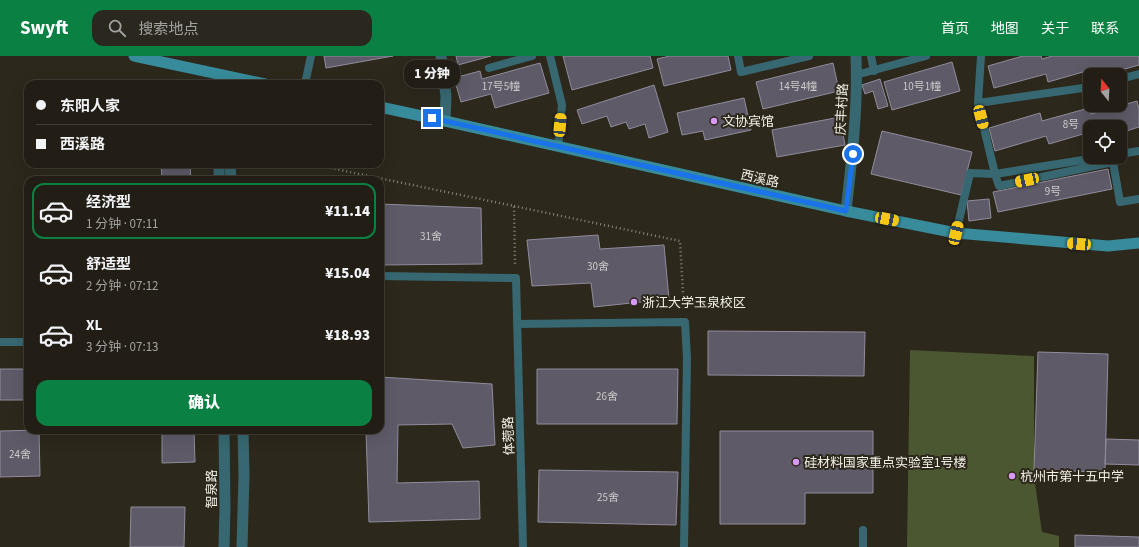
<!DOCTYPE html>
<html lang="zh">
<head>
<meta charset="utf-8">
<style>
	:root { --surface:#221e15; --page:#2a271e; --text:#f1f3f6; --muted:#a2a2a0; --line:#3f3c34; --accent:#0b8043 }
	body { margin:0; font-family:"Source Sans 3","Noto Sans SC",sans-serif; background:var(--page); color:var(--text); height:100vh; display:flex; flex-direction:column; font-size:15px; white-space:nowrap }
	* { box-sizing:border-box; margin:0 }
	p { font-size:13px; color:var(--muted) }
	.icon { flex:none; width:22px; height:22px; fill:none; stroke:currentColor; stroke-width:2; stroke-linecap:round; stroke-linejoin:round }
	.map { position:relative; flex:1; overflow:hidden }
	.panel { position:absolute; left:24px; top:120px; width:360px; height:258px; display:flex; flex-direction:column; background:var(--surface); border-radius:12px; box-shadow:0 4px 16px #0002,0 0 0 1px var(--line) }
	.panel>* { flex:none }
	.banner { position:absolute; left:24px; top:24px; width:360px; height:88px; border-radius:12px; box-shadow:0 4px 16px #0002,0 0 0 1px var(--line); display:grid; align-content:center; height:88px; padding:0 12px; background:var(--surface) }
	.needle { width:26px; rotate:342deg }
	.fabs { position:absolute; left:1083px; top:12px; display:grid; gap:8px }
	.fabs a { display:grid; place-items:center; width:44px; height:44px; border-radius:8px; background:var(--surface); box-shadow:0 4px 16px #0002,0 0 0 1px var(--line); font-size:20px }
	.end { position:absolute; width:18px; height:18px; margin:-9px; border:5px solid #1a73e8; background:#fff; box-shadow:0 0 0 2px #fff }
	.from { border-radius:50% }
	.bubble { position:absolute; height:28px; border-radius:12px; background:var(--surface); box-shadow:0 4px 16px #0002,0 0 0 1px var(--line); font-size:13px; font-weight:800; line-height:28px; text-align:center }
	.car { position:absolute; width:12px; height:24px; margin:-12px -6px; border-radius:5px; box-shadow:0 0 3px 1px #0007; background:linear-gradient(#f5c518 24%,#345 0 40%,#f5c518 0 76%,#345 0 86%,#f5c518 0) }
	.banner b { display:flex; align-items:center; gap:14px; height:38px; font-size:15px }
	.banner b+b { border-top:1px solid var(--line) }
	.banner i { width:10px; height:10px; background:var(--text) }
	ul { padding:7px 0 0; list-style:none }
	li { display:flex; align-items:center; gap:12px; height:56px; margin:0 8px 6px; padding:0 4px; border:2px solid transparent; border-radius:12px }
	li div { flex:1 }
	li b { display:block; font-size:15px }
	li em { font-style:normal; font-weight:800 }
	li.active { border-color:var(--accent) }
	li>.icon { width:36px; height:36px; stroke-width:1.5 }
	.primary-button { display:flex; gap:8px; margin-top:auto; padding:8px 12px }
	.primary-button a { flex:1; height:46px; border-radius:12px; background:var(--accent); color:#fff; font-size:16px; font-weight:800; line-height:46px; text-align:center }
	header { display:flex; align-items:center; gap:24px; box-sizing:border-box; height:56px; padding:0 20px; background:var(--accent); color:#fff }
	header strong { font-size:19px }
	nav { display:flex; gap:22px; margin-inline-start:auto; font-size:14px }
	.search { width:280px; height:36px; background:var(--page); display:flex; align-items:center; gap:10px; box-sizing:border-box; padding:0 14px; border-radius:12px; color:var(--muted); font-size:15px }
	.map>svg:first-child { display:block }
	.green { fill:#4b5731 }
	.building { fill:#5e5a68; stroke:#918c9b }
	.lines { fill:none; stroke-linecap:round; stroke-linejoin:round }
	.path { stroke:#8b877d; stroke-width:2.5; stroke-dasharray:1 3; stroke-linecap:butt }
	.service { stroke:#376871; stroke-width:8 }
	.minor { stroke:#376871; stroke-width:11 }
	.secondary { stroke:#378b9a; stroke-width:11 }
	.route { stroke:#1a73e8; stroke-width:5 }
	.poi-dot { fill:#d99af7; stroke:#2d281c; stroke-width:1.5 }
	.labels { text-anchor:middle; stroke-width:4; stroke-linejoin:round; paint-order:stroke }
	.number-label { font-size:11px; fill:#cecac8 }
	.street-label { font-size:13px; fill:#f3f0e8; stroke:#2d281c }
	.poi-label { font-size:13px; fill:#f3f0e8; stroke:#2d281c; text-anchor:start }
</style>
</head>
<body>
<header>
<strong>Swyft</strong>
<div class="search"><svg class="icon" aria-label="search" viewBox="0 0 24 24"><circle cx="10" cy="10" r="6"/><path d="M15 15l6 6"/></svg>搜索地点</div>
<nav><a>首页</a><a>地图</a><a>关于</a><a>联系</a></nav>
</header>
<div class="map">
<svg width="1139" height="491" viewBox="0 0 1139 491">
	<rect width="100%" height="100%" fill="#2d281c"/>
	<!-- green -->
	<path class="green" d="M910,294L1034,300V420L1042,476L1059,480V491H907Z"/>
	<!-- building -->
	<path class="building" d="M324,0H393L326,12Z
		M456,0H491L458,9Z
		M563,0H650L653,12L572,34Z
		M670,0H728L731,14L664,30L657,3Z
		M1023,0H1041L1042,3L1052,0H1139V9L1104,19H1092L1090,14L1048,26L1046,18L994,32L988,10Z
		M952,6L960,35L892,54L884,26Z
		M540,7L549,37L495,52L491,38L461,46L454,22L480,15L482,23Z
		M833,7L839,35L763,53L756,26Z
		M880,23L888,50L878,53L873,35L865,38L862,29Z
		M654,29L668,76L649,82L645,68L629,73L626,66L611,71L607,60L582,68L577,54Z
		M744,42L751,74L705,84L703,75L682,79L677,57Z
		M1137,45L1139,53V71L1120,77V71H1090V76L1049,88L1046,80L995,95L989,72L1040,57L1042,65L1089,52L1091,58Z
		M840,61L845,89L777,101L772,74Z
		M882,75L972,96L961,139L871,118Z
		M161,108H190L191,124H162Z
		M1108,113L1112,133L998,156L993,136Z
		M989,143L991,162L969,165L967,145Z
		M380,148L481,152L482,208L380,209Z
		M598,179L600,193L664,189L669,243L594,251L591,227L532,230L527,184Z
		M708,275L865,276L864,320L708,319Z
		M1038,296L1108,298L1105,416L1034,414Z
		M0,313H28V344H0Z
		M537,313H678L677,368H537Z
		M380,321L492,328L495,389L463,392L452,368L398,369L397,427L479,425L480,463L369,466L366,374H380Z
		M39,374L40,420L0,421V375Z
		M162,374H194L195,406L162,407Z
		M720,375H873V437H805V468H720Z
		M1106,383L1139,384V409L1105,408Z
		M539,414L678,416L676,469L538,466Z
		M131,451H185L184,491H130Z
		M1075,479L1139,481V491H1075Z"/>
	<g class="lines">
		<!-- path -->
		<path class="path" d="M311,108L514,150L515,209
			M514,150L680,185L684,253"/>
		<!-- service -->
		<path class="service" d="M550,0L562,49L558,91
			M738,0L741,16L809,0
			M871,0L874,15
			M981,0L978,47L1090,31
			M489,12L532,0
			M856,19L926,0
			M1120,23L1139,18
			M305,28L311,0
			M1120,98L1139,95
			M1102,101L995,118L999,130L1113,106L1120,146L1139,143
			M956,177L970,117L995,118L978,47
			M380,220L516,222L523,491
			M517,268L685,266L687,303L684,491
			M0,286H28
			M863,491V474"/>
		<!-- minor -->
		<path class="minor" d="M441,0L446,40L445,65
			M230,108L231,124
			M219,124V112L220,108
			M846,155C852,103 858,52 856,0
			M224,491L225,452L224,374
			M242,491L244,419L243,374"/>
		<!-- secondary -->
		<path class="secondary" d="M134,0L265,28
			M380,51L445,65L846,155L956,177L1108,190L1139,187"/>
	</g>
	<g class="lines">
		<!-- route -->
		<path class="route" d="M432,62L846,155L853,98"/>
	</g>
	<!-- markers -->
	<g class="poi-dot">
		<circle cx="714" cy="65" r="4"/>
		<circle cx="634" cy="246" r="4"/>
		<circle cx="796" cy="406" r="4"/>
		<circle cx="1012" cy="420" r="4"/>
	</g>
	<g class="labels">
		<!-- number labels -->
		<g class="number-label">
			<text x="501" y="34">17号5幢</text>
			<text x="798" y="34">14号4幢</text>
			<text x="922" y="34">10号1幢</text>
			<text x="1071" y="72">8号</text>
			<text x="1053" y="139">9号</text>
			<text x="431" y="184">31舍</text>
			<text x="598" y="214">30舍</text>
			<text x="607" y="344">26舍</text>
			<text x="20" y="402">24舍</text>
			<text x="608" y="445">25舍</text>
		</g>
		<!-- street labels -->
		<g class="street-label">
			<text transform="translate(841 53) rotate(-87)" y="5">庆丰村路</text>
			<text transform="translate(760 122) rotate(13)" y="5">西溪路</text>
			<text transform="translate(508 380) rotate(-92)" y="5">体菀路</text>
			<text transform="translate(211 433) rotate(-90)" y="5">智泉路</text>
		</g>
		<!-- poi labels -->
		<g class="poi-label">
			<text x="722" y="70">文协宾馆</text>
			<text x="642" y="251">浙江大学玉泉校区</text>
			<text x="804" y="411">硅材料国家重点实验室1号楼</text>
			<text x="1020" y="425">杭州市第十五中学</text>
		</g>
	</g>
</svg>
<div class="fabs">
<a><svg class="needle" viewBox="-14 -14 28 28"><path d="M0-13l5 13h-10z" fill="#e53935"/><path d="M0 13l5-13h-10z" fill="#a2a2a0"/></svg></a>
<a><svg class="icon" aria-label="locate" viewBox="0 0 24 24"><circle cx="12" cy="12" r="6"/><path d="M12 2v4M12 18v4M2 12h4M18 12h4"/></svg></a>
</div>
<i class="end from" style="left:853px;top:98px"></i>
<i class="end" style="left:432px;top:62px"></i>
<div class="bubble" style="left:404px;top:4px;width:56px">1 分钟</div>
<i class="car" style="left:981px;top:61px;rotate:166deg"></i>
<i class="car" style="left:560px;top:69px;rotate:5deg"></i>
<i class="car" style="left:1027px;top:124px;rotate:258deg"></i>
<i class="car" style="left:887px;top:163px;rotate:101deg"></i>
<i class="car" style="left:956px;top:177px;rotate:13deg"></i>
<i class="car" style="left:1079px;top:188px;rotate:274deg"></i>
<div class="banner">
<b><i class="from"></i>东阳人家</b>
<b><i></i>西溪路</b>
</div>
<section class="panel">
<ul>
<li class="active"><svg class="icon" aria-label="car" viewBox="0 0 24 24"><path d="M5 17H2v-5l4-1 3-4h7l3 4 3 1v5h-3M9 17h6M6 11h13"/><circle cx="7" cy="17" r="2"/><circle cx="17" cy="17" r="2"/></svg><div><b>经济型</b><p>1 分钟 · 07:11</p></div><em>¥11.14</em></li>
<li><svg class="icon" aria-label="car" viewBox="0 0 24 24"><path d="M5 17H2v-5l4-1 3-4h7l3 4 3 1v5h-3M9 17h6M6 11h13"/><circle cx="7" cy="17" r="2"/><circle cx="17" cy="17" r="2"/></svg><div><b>舒适型</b><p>2 分钟 · 07:12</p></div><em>¥15.04</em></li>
<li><svg class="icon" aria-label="car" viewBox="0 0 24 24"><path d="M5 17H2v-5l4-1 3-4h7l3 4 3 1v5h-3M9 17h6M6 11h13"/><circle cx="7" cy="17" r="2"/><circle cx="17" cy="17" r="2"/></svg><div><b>XL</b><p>3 分钟 · 07:13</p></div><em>¥18.93</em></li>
</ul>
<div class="primary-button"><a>确认</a></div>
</section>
</div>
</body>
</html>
